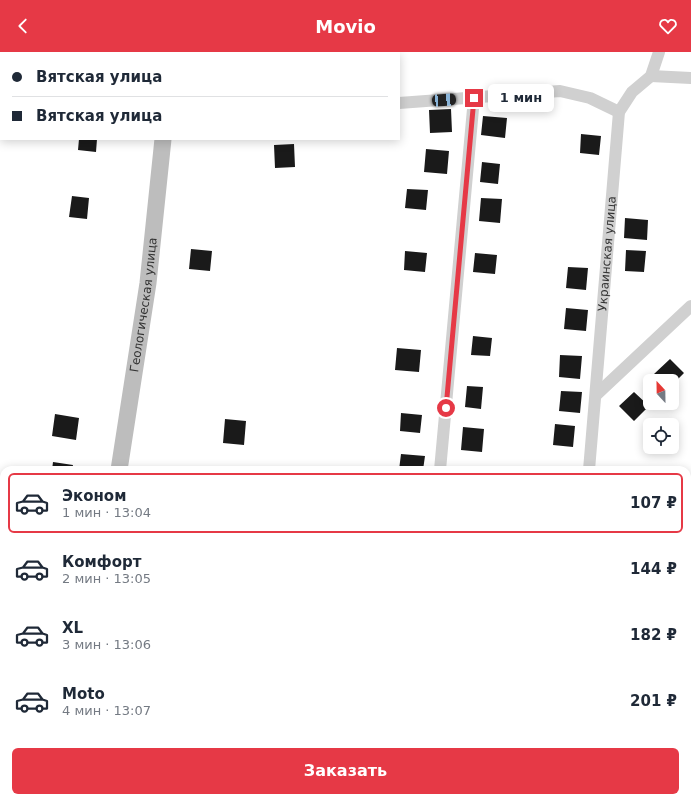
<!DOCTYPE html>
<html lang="ru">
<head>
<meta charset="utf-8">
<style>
	:root { --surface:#fff; --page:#f2f2f3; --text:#1f2937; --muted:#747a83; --line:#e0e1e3; --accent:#e63946 }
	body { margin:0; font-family:"DejaVu Sans",sans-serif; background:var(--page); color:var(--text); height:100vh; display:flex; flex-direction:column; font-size:15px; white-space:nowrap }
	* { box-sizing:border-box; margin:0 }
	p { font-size:13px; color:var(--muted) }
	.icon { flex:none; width:22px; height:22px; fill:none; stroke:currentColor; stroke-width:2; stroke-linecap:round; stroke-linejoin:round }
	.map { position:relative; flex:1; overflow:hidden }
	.drawer { position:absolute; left:0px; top:414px; width:691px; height:336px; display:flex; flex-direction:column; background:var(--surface); border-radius:12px 12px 0 0; box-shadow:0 2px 10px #0003 }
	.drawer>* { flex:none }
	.top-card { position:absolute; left:0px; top:0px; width:400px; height:88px; box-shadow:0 2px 10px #0003; display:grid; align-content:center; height:88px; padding:0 12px; background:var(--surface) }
	.needle { width:26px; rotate:338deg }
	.tools { position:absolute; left:643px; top:322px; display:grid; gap:8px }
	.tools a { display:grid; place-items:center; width:36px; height:36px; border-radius:6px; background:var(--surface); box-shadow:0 2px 10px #0003; font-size:20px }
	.end { position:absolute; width:18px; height:18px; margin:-9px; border:5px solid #e63946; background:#fff; box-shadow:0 0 0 2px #fff }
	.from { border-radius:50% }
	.bubble { position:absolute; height:28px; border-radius:6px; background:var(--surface); box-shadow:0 2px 10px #0003; font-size:13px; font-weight:700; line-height:28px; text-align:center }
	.car { position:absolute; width:12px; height:24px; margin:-12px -6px; border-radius:5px; box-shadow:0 0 3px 1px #0007; background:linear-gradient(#222 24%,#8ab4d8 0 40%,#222 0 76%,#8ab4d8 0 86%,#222 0) }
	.top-card b { display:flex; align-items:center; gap:14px; height:38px; font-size:15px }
	.top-card b+b { border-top:1px solid var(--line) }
	.top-card i { width:10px; height:10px; background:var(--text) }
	ul { padding:7px 0 0; list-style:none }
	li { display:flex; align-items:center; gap:12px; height:60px; margin:0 8px 6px; padding:0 4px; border:2px solid transparent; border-radius:6px }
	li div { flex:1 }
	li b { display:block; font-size:15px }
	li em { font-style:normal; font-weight:700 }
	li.selected { border-color:var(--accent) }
	li>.icon { width:36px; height:36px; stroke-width:1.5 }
	.primary-button { display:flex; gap:8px; margin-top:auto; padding:8px 12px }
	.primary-button a { flex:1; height:46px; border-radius:6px; background:var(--accent); color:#fff; font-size:16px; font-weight:700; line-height:46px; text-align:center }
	header { display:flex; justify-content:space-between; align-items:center; height:52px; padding:0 12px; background:var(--accent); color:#fff; font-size:18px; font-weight:700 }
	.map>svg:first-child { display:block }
	.building { fill:#1a1a1a }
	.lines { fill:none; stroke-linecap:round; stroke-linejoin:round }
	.street { stroke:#d0d0d0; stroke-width:12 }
	.secondary { stroke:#bdbdbd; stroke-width:17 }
	.route { stroke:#e63946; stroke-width:5 }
	.labels { text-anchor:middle; stroke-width:4; stroke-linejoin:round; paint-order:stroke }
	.street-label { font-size:12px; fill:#333; stroke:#fff }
</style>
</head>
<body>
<header><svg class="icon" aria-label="back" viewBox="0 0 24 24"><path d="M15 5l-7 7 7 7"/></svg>Movio<svg class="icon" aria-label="heart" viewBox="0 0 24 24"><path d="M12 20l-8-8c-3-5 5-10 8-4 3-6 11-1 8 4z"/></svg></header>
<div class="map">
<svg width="691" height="750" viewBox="0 0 691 750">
	<rect width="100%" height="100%" fill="#fff"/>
	<!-- building -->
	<path class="building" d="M451,57L452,80L430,81L429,58Z
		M483,64L507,66L505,86L481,83Z
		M581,82L601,84L599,103L580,101Z
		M79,87H97L96,100L78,98Z
		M294,92L295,115L275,116L274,93Z
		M426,97L449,99L447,122L424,120Z
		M482,110L500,112L498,132L480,130Z
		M407,137L428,138L426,158L405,156Z
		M72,144L89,146L87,167L69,165Z
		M481,146L502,147L500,171L479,169Z
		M625,166L648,168L647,188L624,186Z
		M191,197L212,199L210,219L189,217Z
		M626,198L646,199L644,220L625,219Z
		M405,199L427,201L425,220L404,218Z
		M475,201L497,203L495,222L473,220Z
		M568,215L588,216L586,238L566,236Z
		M566,256L588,258L586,279L564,277Z
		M473,284L492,286L490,304L471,303Z
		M397,296L421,298L419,320L395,318Z
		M560,303L582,304L580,327L559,325Z
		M670,307L684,321L672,333V329H661L654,322Z
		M467,334L483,335L481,357L465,355Z
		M561,339L582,340L580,361L559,359Z
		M634,340L649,354L634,369L619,354Z
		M401,361L422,363L420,381L400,379Z
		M55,362L79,366L76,388L52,384Z
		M225,367L246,369L244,393L223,391Z
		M555,372L575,374L573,395L553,393Z
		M463,375L484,377L482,400L461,398Z
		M401,402L425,404L423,418H399Z
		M53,410L73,413L72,418H52Z
		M691,665V691L687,690V678Z
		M15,746H35L34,750H14Z
		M225,746H254L249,750H225L223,748Z
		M342,746H367L369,748L367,750H346Z
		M487,746L491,750H483Z"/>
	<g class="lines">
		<!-- street -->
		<g class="street">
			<path d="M651,24L691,26"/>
			<path d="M399,51L560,39L590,46L619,60"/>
			<path d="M596,343L691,254"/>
			<path d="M440,418L474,46"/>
			<path id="s1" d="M589,418L619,60L632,40L651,24L659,0"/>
			<path d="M687,469L691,466"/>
			<path d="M687,564L691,569"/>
			<path d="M687,643L691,629"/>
			<path d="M54,750V746"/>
			<path d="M159,750L163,746"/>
			<path d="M411,750L415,746"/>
			<path d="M657,750L658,746"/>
		</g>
		<!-- secondary -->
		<g class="secondary">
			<path d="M173,1L174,0"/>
			<path id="s2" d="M119,418L148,231L163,87"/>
			<path d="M144,746L145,750"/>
		</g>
	</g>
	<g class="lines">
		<!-- route -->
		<path class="route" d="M446,356L474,46"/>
	</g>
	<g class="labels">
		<!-- street labels -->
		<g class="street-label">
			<text dy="4" stroke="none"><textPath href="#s1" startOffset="217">Украинская улица</textPath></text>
			<text dy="4" stroke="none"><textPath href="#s2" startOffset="167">Геологическая улица</textPath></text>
		</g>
	</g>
</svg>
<div class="tools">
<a><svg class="needle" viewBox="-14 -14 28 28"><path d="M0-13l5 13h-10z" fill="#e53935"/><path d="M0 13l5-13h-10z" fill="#747a83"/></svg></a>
<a><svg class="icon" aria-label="locate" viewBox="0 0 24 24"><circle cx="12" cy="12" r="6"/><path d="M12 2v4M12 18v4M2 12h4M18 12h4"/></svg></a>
</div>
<i class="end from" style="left:446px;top:356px"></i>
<i class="end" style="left:474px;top:46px"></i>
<div class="bubble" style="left:488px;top:32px;width:66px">1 мин</div>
<i class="car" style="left:444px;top:48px;rotate:86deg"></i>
<div class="top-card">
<b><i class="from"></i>Вятская улица</b>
<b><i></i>Вятская улица</b>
</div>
<section class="drawer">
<ul>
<li class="selected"><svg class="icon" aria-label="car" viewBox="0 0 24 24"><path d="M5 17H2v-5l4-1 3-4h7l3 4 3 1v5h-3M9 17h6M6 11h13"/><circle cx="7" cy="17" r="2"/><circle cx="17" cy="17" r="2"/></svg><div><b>Эконом</b><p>1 мин · 13:04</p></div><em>107 ₽</em></li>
<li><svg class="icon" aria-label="car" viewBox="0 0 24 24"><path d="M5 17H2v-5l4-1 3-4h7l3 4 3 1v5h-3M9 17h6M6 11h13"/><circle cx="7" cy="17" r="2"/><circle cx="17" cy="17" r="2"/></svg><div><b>Комфорт</b><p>2 мин · 13:05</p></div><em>144 ₽</em></li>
<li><svg class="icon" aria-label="car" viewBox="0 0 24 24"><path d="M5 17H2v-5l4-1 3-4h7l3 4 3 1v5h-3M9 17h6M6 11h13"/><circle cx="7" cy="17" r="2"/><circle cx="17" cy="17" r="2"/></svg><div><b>XL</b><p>3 мин · 13:06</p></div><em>182 ₽</em></li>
<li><svg class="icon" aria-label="car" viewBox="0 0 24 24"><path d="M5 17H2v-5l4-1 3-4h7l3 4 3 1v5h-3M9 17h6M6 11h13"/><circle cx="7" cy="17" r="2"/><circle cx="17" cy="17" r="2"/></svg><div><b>Moto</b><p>4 мин · 13:07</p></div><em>201 ₽</em></li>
</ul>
<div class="primary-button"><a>Заказать</a></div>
</section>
</div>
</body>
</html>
